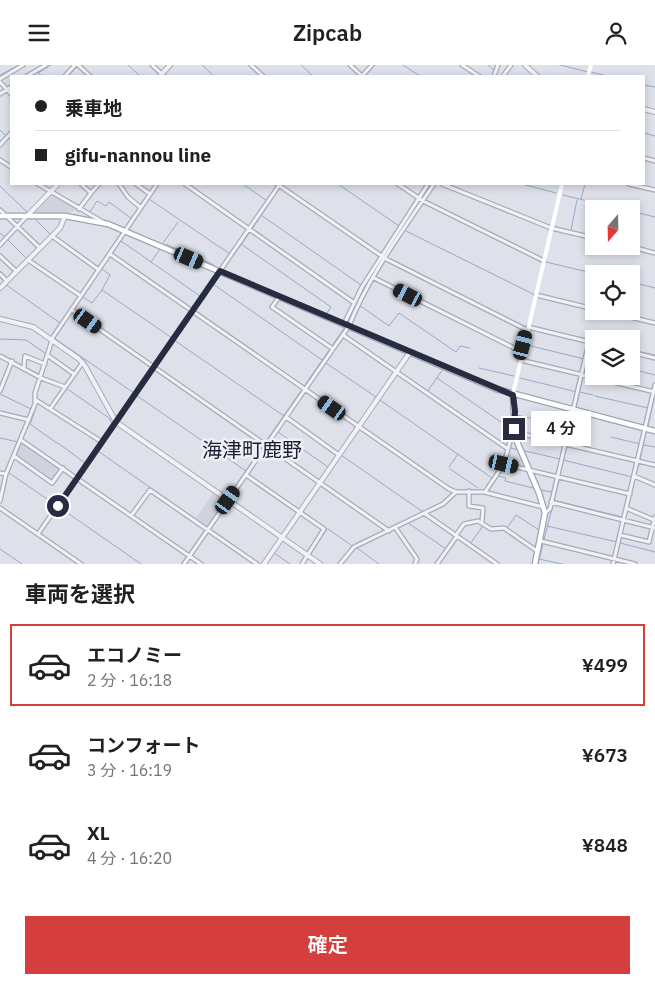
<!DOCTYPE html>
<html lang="ja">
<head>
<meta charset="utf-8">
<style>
	:root { --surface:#fff; --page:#f6f6f6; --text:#202124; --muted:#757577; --line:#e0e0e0; --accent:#d43e3d }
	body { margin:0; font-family:"IBM Plex Sans","Noto Sans JP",sans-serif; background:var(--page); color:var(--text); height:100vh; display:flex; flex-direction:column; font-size:19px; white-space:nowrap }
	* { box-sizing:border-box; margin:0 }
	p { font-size:16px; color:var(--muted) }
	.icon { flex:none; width:28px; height:28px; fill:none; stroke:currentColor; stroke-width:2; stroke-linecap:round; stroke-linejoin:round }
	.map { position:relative; height:499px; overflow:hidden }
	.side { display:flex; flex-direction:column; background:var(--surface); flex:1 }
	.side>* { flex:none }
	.guide { position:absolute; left:10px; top:10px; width:635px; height:110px; border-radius:0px; box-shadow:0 2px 8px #0003; display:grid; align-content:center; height:110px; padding:0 25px; background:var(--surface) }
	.needle { width:32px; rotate:200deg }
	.tools { position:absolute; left:585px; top:135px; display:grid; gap:10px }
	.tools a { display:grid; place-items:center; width:55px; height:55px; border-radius:0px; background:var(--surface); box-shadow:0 2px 8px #0003; font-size:25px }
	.end { position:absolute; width:22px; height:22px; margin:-11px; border:6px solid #272c40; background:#fff; box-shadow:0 0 0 2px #fff }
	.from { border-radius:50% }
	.bubble { position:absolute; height:35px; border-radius:0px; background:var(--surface); box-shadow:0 2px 8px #0003; font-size:16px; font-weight:600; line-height:35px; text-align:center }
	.car { position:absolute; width:15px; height:30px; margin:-15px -8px; border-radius:6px; box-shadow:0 0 4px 1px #0007; background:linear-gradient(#222 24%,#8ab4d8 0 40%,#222 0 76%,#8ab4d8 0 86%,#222 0) }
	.guide b { display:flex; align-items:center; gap:18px; height:48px; font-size:19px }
	.guide b+b { border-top:1px solid var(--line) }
	.guide i { width:12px; height:12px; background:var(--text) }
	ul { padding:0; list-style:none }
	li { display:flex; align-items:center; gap:15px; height:82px; margin:0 10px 8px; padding:0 15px; border:2px solid transparent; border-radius:0px }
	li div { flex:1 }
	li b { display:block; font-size:19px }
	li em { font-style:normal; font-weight:600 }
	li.active { border-color:var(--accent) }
	li>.icon { width:45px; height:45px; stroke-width:1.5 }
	h2 { padding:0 25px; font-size:22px; line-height:60px }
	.button { display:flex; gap:10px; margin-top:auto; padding:10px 25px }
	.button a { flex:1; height:58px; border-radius:0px; background:var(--accent); color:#fff; font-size:20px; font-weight:600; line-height:58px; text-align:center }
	header { display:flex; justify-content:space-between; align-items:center; height:65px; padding:0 25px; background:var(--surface); font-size:22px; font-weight:600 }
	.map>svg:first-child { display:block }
	.built { fill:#d0d3de }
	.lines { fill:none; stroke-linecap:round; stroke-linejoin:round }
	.stream { stroke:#98a8ca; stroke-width:1 }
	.minor-casing { stroke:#a7abb6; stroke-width:5.5 }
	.tertiary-casing { stroke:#a7abb6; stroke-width:6 }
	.primary-casing { stroke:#9da3b5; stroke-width:7 }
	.minor { stroke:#f1f2f7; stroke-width:3 }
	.tertiary { stroke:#f1f2f7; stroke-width:4 }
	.secondary { stroke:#fff; stroke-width:4 }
	.primary { stroke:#fff; stroke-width:4.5 }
	.route { stroke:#272c40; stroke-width:6 }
	.labels { text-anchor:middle; stroke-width:5; stroke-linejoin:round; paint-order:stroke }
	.quarter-label { font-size:20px; fill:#191d31; stroke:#eef0f6 }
</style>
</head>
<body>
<header><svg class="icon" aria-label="menu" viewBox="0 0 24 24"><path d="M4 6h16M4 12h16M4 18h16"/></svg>Zipcab<svg class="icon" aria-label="person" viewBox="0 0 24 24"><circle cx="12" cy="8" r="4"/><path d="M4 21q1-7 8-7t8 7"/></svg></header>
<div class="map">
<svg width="655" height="499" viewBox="0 0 655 499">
	<rect width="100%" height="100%" fill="#dee1e9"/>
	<!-- built -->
	<path class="built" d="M50,130H53L77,144L68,149L33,148Z
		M22,377L61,404L52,417L16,391Z
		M214,427L224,435L207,461L196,453Z"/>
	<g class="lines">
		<!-- stream -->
		<path class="stream" d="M128,0L140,11
			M202,0L214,11
			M301,0L313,11
			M403,0L420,11
			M488,0L495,6
			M560,0L588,7
			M591,7L607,11
			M0,10L19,0
			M42,11L38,8L51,0
			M68,11L78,1
			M365,11L375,0
			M644,20L655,22
			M0,65L5,70
			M644,68L655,71
			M0,77L11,65
			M644,95L655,98
			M243,119L267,136
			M338,119L399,161
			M522,119L556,128
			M282,120L283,119
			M0,121L27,147
			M563,130L620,144
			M149,134L230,189
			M581,134L585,119
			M631,146L655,152
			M90,147L97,136L106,141L109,137L132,154
			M261,150L361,220
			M34,153L50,169
			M252,164L280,122
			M571,165L577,135
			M406,166L533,229
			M0,168L5,172
			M398,169L431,119
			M7,174L25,192
			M121,176L200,231
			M0,177L8,169
			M163,178L178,157
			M166,179L181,186
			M241,179L331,242L327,248
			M186,188L201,194
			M233,191L250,167
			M83,192L99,202
			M203,195L214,200
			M151,197L160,184
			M546,197L596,209
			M102,204L110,210L102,225L172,273
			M376,212L494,271
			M631,217L655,223
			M5,219L60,258
			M363,223L381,195
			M83,232L92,238L102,225
			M204,234L213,219L322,295
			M359,240L389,261L399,248L456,287L460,281L470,283
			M531,261L594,276
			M349,264L406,288
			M54,273L134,328
			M497,273L508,278
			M0,274L26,275L45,288
			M174,275L284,351
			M511,279L520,284
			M527,280L584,294
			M631,285L655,290
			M49,289L74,307
			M414,292L431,299
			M587,294L594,296
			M326,298L376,332
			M585,301L591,279
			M479,303L514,311
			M631,304L655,310
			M74,307L80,298
			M584,309L585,304
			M437,313L511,364L507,381
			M520,313L577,327
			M67,317L72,310
			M66,323L109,353L112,359L101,374
			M427,327L443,304L438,302
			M580,327L593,330
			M0,329L31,344
			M136,330L246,406
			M595,331L648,343
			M380,335L492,413L495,410
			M576,343L583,311
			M34,345L35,347
			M34,349L30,359L57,378
			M517,350L567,362
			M648,361L655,329
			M278,367L328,402
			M311,368L338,387
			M611,372L640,379
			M0,373L18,377
			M58,378L85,398L99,377
			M567,378L574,351
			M644,380L655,382
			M511,383L518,385
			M98,386L205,461
			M525,386L560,394
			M341,390L423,447L406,455
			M564,390L566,381
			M563,395L632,412
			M640,395L646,367
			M449,402L458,389
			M450,404L478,423
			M9,408L56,440
			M247,409L299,445
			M636,409L639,398
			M498,411L506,413L505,416L533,423
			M540,425L552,427
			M227,433L345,262L350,249
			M630,433L635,414
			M553,435L622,452
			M59,442L141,499
			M628,442L629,437
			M303,447L327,464L309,490
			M625,453L628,445
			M408,458L446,484L454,472
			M547,461L617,477
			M507,463L516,450L539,465
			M210,464L260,499
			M328,464L351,480
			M544,475L553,439
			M620,478L655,487
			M470,479L483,461
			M357,483L379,499
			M0,484L22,499
			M189,488L225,436
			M274,488L290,499
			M539,494L562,499
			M440,498L441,499
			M181,499L187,491
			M538,499L543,479"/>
		<defs>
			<path id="minor" d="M78,0L90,11
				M152,0L164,11
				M251,0L263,11
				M350,0L362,11
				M462,0L479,11
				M27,11L46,0
				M65,11L75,0
				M362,11L372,0
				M494,11L498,0
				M503,11L511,0
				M0,14L23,0
				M0,17L11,29
				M0,29L11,22
				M0,80L11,68
				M644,93L655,96
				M0,95L11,102
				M38,119L103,157
				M119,119L128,132L141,143
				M136,119L150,129
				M185,119L353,237
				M277,119L386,194L527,265
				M398,119L423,136L544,196
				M442,119L551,163
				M629,119L655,125
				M91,128L99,119
				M79,144L91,128L81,119
				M0,145L39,182
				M551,163L594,173
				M52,171L99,205
				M0,180L27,151
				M629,181L655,188
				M110,189L449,424L456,427H484L543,442
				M0,191L16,206
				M28,195L81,231
				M0,209L7,216
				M374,213L522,287
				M536,230L594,244
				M279,232L272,242L333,284
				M72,245L389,466
				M605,246L655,258
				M344,259L362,222L428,119
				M528,262L594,278
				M343,270L508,384
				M631,287L655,293
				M47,290L74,309
				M0,291L41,313L65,322
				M520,295L655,327
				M24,302L25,291L45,299
				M0,326L12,296
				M36,335L102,377
				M50,344L83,297
				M0,348L29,355
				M286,352L339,390
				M514,367L655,400
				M21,375L201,499
				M14,391L52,418L63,403
				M504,399L630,429
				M0,408L6,409
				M246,410L324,464L302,499
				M634,411L655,420
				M469,426V441L483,443L482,457
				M485,427L504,399L513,365
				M0,436L6,409L35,339V328L53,272L157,119
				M551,437L655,463
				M0,443L81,499
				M626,443L654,455
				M424,448L497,499
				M545,448L550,444L589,277
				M131,451L150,425L257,499
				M395,462L417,494L415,499
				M38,469L280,119
				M456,470L464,459L478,456L491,464L504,463L537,486
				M620,470L649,477L655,452
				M541,476L635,499
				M184,499L349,261C369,210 404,164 434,119
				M340,499L354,482L443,439L456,427
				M437,499L457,471
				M613,499L655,320"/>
			<path id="tertiary" d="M525,0L537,11
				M160,11L170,0
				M644,44L655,47
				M27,151L58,119
				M0,223L60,163L65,151
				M0,254L33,262L79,294L85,301L116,357L320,499
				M264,499L410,287"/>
			<path id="primary" d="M0,151H65L108,159L496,324L655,366
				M513,329L515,372L539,428L545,448L535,499"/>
		</defs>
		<!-- minor casing -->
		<use href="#minor" class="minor-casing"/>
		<!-- tertiary casing -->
		<use href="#tertiary" class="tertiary-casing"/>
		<!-- primary casing -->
		<use href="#primary" class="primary-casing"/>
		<!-- minor -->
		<use href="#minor" class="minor"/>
		<!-- tertiary -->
		<use href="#tertiary" class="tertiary"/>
		<!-- secondary -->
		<path class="secondary" d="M588,11L591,0
			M513,329L562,119"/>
		<!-- primary -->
		<use href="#primary" class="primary"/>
	</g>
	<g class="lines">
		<!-- route -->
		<path class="route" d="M58,441L220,206L513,330L515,346L514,364"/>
	</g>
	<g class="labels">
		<!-- quarter labels -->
		<g class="quarter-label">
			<text x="252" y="392">海津町鹿野</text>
		</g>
	</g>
</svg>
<div class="tools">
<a><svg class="needle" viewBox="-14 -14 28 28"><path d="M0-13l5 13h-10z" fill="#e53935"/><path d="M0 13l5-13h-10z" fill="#757577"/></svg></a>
<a><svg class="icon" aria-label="locate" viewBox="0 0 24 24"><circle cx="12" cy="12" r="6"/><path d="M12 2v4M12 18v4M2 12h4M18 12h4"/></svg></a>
<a><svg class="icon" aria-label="layers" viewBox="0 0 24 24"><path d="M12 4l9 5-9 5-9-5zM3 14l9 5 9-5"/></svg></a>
</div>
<i class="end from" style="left:58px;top:441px"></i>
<i class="end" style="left:514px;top:364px"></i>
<div class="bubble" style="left:531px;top:346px;width:60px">4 分</div>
<i class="car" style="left:189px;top:193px;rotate:113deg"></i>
<i class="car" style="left:408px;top:230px;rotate:297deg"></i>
<i class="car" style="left:88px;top:256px;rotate:125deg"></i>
<i class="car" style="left:523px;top:280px;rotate:14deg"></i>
<i class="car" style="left:332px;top:343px;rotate:305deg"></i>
<i class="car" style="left:504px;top:399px;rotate:103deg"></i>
<i class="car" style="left:228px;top:435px;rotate:35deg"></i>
<div class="guide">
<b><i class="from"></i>乗車地</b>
<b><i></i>gifu-nannou line</b>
</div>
</div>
<section class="side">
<h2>車両を選択</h2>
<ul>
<li class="active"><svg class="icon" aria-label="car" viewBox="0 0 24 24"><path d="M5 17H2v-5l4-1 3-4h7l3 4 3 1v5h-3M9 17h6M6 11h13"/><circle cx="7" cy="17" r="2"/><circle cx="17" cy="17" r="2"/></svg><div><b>エコノミー</b><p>2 分 · 16:18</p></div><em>¥499</em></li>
<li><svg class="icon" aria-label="car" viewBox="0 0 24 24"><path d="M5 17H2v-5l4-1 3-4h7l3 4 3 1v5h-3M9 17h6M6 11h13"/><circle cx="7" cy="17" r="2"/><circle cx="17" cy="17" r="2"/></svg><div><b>コンフォート</b><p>3 分 · 16:19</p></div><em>¥673</em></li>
<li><svg class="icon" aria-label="car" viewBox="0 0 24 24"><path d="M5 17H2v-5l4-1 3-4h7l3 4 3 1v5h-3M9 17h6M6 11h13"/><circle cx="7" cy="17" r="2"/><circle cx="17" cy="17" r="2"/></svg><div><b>XL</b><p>4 分 · 16:20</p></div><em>¥848</em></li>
</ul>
<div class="button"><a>確定</a></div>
</section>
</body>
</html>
